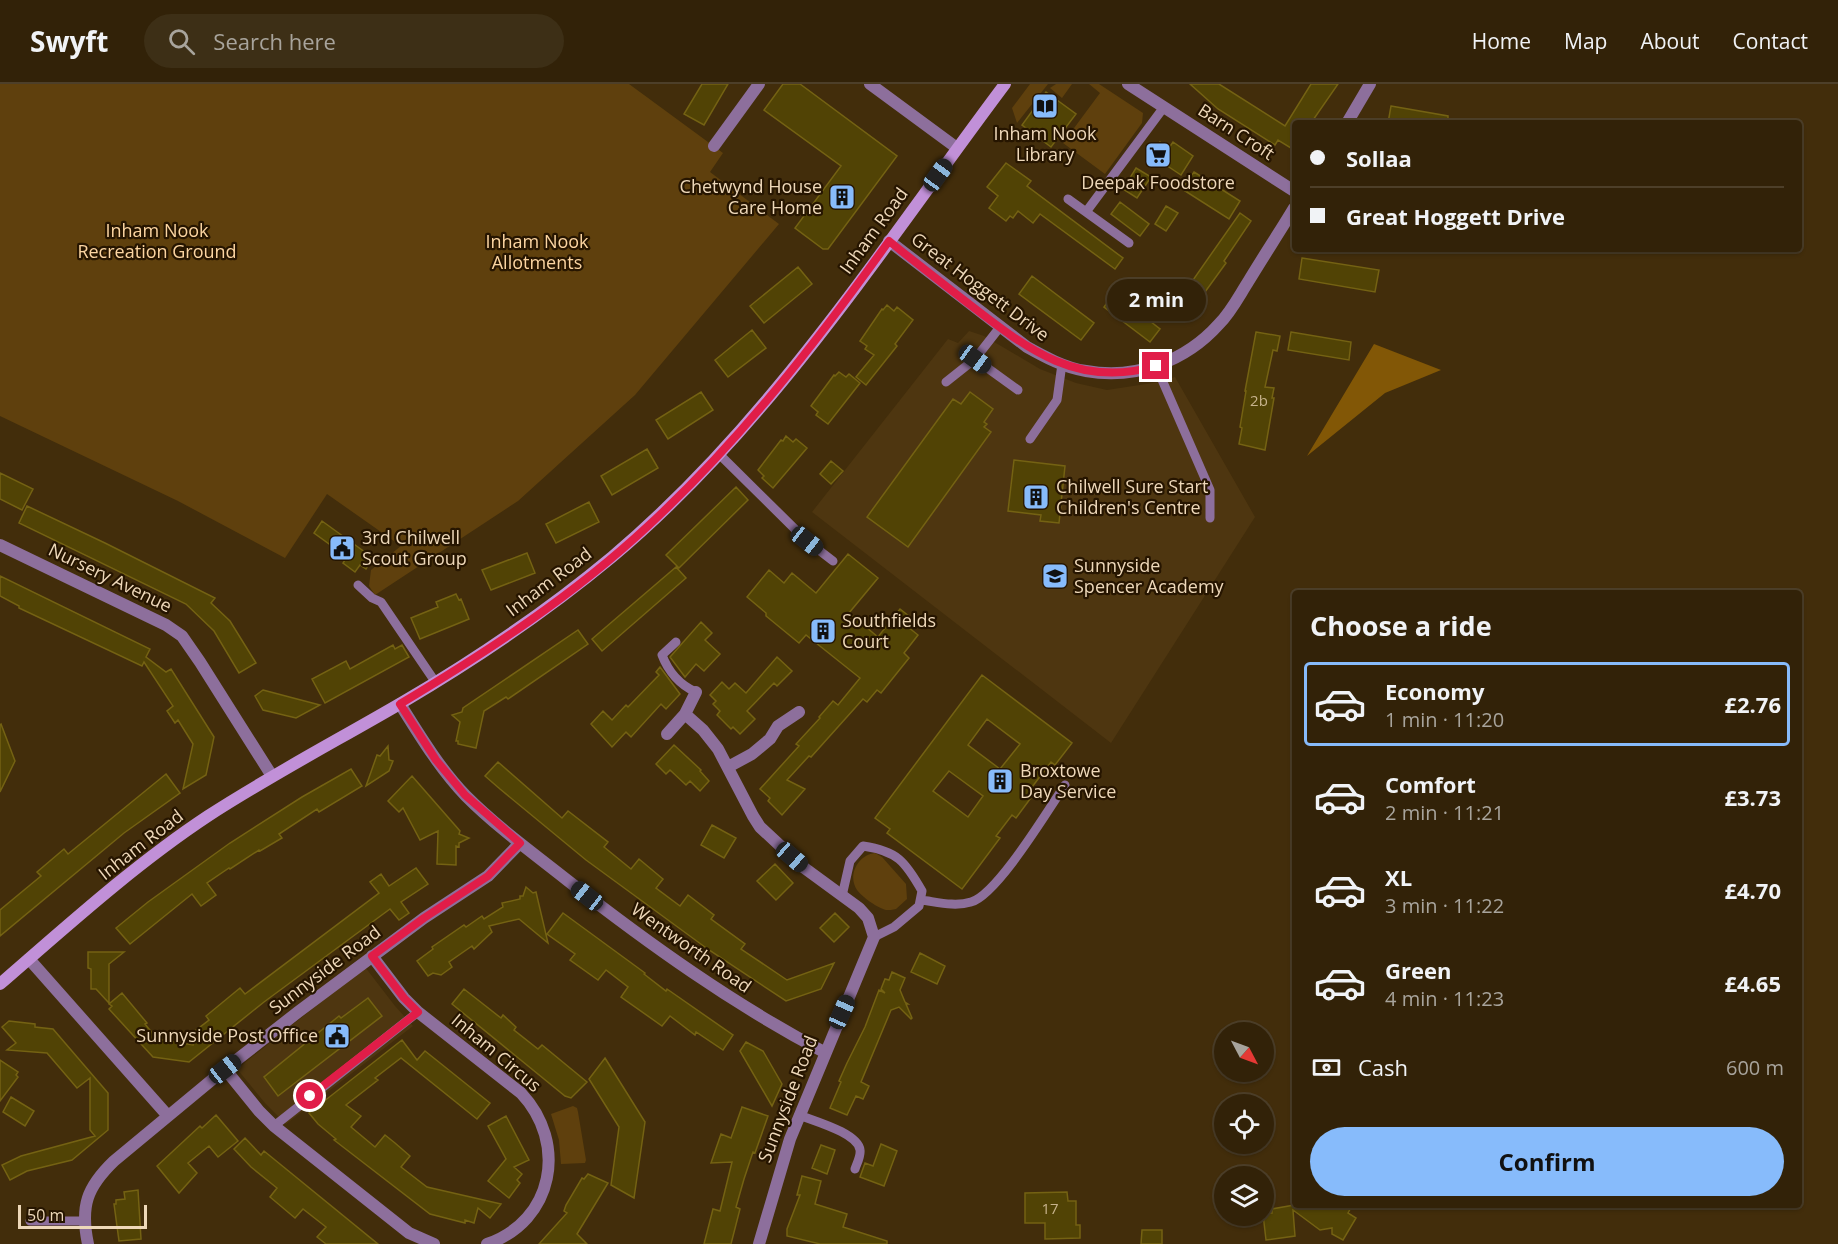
<!DOCTYPE html>
<html lang="en">
<head>
<meta charset="utf-8">
<style>
	:root { --surface:#322208; --page:#3d2f16; --text:#f1f3f6; --muted:#a8a49c; --line:#4d3f29; --accent:#87bbfb }
	body { margin:0; font-family:"Open Sans",sans-serif; background:var(--page); color:var(--text); height:100vh; display:flex; flex-direction:column; font-size:22px; white-space:nowrap }
	* { box-sizing:border-box; margin:0 }
	p { font-size:20px; color:var(--muted) }
	.icon { flex:none; width:33px; height:33px; fill:none; stroke:currentColor; stroke-width:2; stroke-linecap:round; stroke-linejoin:round }
	.map { position:relative; flex:1; overflow:hidden }
	.details { position:absolute; left:1292px; top:506px; width:510px; height:618px; display:flex; flex-direction:column; background:var(--surface); border-radius:6px; box-shadow:0 2px 4px #0004,0 0 0 2px var(--line) }
	.details>* { flex:none }
	.hud { position:absolute; left:1292px; top:36px; width:510px; height:132px; border-radius:6px; box-shadow:0 2px 4px #0004,0 0 0 2px var(--line); display:grid; align-content:center; height:132px; padding:0 18px; background:var(--surface) }
	.needle { width:39px; rotate:131deg }
	.tools { position:absolute; left:1214px; top:938px; display:grid; gap:12px }
	.tools a { display:grid; place-items:center; width:60px; height:60px; border-radius:50%; background:var(--surface); box-shadow:0 2px 4px #0004,0 0 0 2px var(--line); font-size:30px }
	.scale { position:absolute; left:18px; bottom:15px; width:129px; box-sizing:border-box; padding-left:6px; border:3px solid #eed8b9; border-top:0; font-size:16px; line-height:21px; white-space:nowrap; color:#eed8b9; -webkit-text-stroke:4px #261500; paint-order:stroke }
	.end { position:absolute; width:27px; height:27px; margin:-14px; border:8px solid #e11d48; background:#fff; box-shadow:0 0 0 3px #fff }
	.from { border-radius:50% }
	.bubble { position:absolute; height:42px; border-radius:21px; background:var(--surface); box-shadow:0 2px 4px #0004,0 0 0 2px var(--line); font-size:20px; font-weight:700; line-height:42px; text-align:center }
	.car { position:absolute; width:18px; height:36px; margin:-18px -9px; border-radius:8px; box-shadow:0 0 4px 2px #0007; background:linear-gradient(#222 24%,#8ab4d8 0 40%,#222 0 76%,#8ab4d8 0 86%,#222 0) }
	.hud b { display:flex; align-items:center; gap:21px; height:57px; font-size:22px }
	.hud b+b { border-top:2px solid var(--line) }
	.hud i { width:15px; height:15px; background:var(--text) }
	ul { padding:0; list-style:none }
	li { display:flex; align-items:center; gap:18px; height:84px; margin:0 12px 9px; padding:0 6px; border:3px solid transparent; border-radius:6px }
	li div { flex:1 }
	li b { display:block; font-size:22px }
	li em { font-style:normal; font-weight:700 }
	li.selected { border-color:var(--accent) }
	li>.icon { width:54px; height:54px; stroke-width:1.5 }
	h2 { padding:0 18px; font-size:27px; line-height:72px }
	.pay { display:flex; align-items:center; gap:15px; height:66px; padding:0 18px; font-size:22px }
	.pay p { margin-inline-start:auto }
	.primary-button { display:flex; gap:12px; margin-top:auto; padding:12px 18px }
	.primary-button a { flex:1; height:69px; border-radius:36px; background:var(--accent); color:#111; font-size:24px; font-weight:700; line-height:69px; text-align:center }
	header { display:flex; align-items:center; gap:36px; box-sizing:border-box; height:84px; padding:0 30px; background:var(--surface); border-bottom:2px solid var(--line) }
	header strong { font-size:28px }
	nav { display:flex; gap:33px; margin-inline-start:auto; font-size:21px }
	.search { width:420px; height:54px; background:var(--page); display:flex; align-items:center; gap:15px; box-sizing:border-box; padding:0 21px; border-radius:33px; color:var(--muted); font-size:22px }
	.map>svg:first-child { display:block }
	.built { fill:#4e3610 }
	.green { fill:#5f400d }
	.forest { fill:#825706 }
	.building { fill:#514305; stroke:#746213; stroke-width:1.5; fill-rule:evenodd }
	.lines { fill:none; stroke-linecap:round; stroke-linejoin:round }
	.lane { stroke:#8d6f9c; stroke-width:9 }
	.street { stroke:#8d6f9c; stroke-width:12 }
	.secondary { stroke:#c190d8; stroke-width:12 }
	.route { stroke:#e11d48; stroke-width:8 }
	.labels { text-anchor:middle; stroke-width:4.5; stroke-linejoin:round; paint-order:stroke }
	.number-label { font-size:15px; fill:#c7b38c }
	.street-label { font-size:18px; fill:#eed8b9; stroke:#261500 }
	.poi-label { font-size:18px; fill:#eed8b9; stroke:#261500; text-anchor:start }
	.park-label { font-size:18px; fill:#fcd5a1; stroke:#261500 }
</style>
</head>
<body>
<header>
<strong>Swyft</strong>
<div class="search"><svg class="icon" aria-label="search" viewBox="0 0 24 24"><circle cx="10" cy="10" r="6"/><path d="M15 15l6 6"/></svg>Search here</div>
<nav><a>Home</a><a>Map</a><a>About</a><a>Contact</a></nav>
</header>
<div class="map">
<svg width="1838" height="1160" viewBox="0 0 1838 1160">
	<rect width="100%" height="100%" fill="#422d0b"/>
	<!-- built -->
	<path class="built" d="M969,247L984,252L1040,285L1076,299L1107,306L1159,298L1175,293L1255,433L1111,659L812,428L948,255L958,259Z
		M365,883L395,922L413,942L286,1040L265,1019L237,985Z"/>
	<!-- green -->
	<path class="green" d="M0,0H629L723,69L710,88L779,140L635,311L518,417L375,511L369,502L371,486L401,462L327,410L285,474L178,417L0,332Z
		M1030,0H1048L1017,39L1012,24Z
		M1056,0H1072L1062,14L1050,4Z
		M1089,0H1099L1143,29L1142,39L1105,90L1063,59L1100,9Z
		M875,769L882,773L906,800L907,815L896,825C893,826 888,826 886,826C878,824 862,813 857,806C847,791 858,771 875,769Z
		M573,1022L577,1024L578,1028L586,1076L585,1079L561,1080L559,1056L551,1030Z"/>
	<!-- forest -->
	<path class="forest" d="M1374,260L1441,286L1385,309L1307,372Z"/>
	<!-- building -->
	<path class="building" d="M702,0H728L704,41L684,30Z
		M783,0H800L897,72L828,165H823L795,144L841,82L764,26Z
		M1190,0H1219L1285,42L1311,0H1338L1311,39H1294V66L1278,56L1275,61L1218,25Z
		M1046,8L1076,30L1051,63L1022,41Z
		M1391,22L1448,32V39H1388Z
		M1160,58L1169,64L1173,58L1193,72L1181,91L1151,71Z
		M1006,79L1031,97L1027,102L1123,174L1115,185L1040,130L1033,139L1018,127L1013,134L1010,132L1006,137L989,124L998,112L987,103Z
		M1136,84L1151,93L1137,114L1123,105Z
		M1194,88L1240,117L1229,135L1182,105Z
		M1120,118L1149,140L1140,152L1111,130Z
		M1166,122L1178,129L1166,147L1155,140Z
		M1240,129L1251,137L1224,177L1226,179L1192,226L1179,216Z
		M1302,174L1379,186L1375,208L1299,195Z
		M798,183L812,200L764,239L750,222Z
		M1032,192L1094,239L1081,256L1019,210Z
		M1114,209L1160,245L1150,258L1104,223Z
		M887,221L894,227L897,223L913,236L895,260L897,262L866,301L856,293L874,271L865,265L867,262L860,257L882,225L883,226Z
		M752,246L766,264L728,293L715,276Z
		M1256,248L1280,252L1277,267L1273,266L1265,303L1274,304L1272,314H1274L1265,366L1239,360L1242,344L1240,343L1246,307H1245Z
		M1291,248L1351,258L1349,276L1288,266Z
		M839,288L846,293L849,290L860,299L828,340L816,331L818,328L811,322L834,291L835,292Z
		M701,308L713,326L668,355L656,336Z
		M970,308L993,325L984,338L987,340L984,343L991,348L908,463L867,433L953,315L961,320Z
		M786,352L793,358L796,355L807,364L773,404L762,394L764,392L758,386L781,356L783,357Z
		M647,365L658,384L612,411L601,392Z
		M1014,376L1065,382L1059,439L1040,437L1041,431L1008,427Z
		M831,377L843,387L831,400L820,390Z
		M0,389L33,405L22,426L0,415Z
		M736,403L748,416L679,484L666,471Z
		M589,418L599,438L556,459L546,440Z
		M27,422L105,459L215,514L211,519L230,537L256,579L239,589L214,547L186,520L19,439Z
		M322,437L373,474L366,485L360,481L355,488L343,479L347,473L314,449Z
		M527,469L535,489L491,506L482,486Z
		M848,470L878,494L849,529L878,553L900,525L914,536L908,543L918,551L904,569L909,574L881,609L877,606L867,618L863,615L811,673L809,672L787,696L805,705L782,731L768,717L770,714L760,705L799,662L796,660L820,634L819,633L833,617L838,621L860,594L806,551L799,559L766,532V529L747,513L769,486L784,499L792,489L816,509Z
		M676,483L686,494L602,567L592,555Z
		M0,492L150,565L146,573L166,588L171,585L214,653L206,691L183,705L193,660L178,636L175,639L167,627L173,622L144,578L142,582L19,524V522L0,512Z
		M456,510L459,516L461,515L469,535L420,555L411,534L438,523L436,518Z
		M701,538L712,549L705,556L720,570L704,587L696,580L685,593L670,573Z
		M578,546L588,560L508,615L506,613L484,627L476,664L458,660V657H456L460,638L452,631L462,628L463,624Z
		M393,561L395,565L402,561L409,573L325,619L312,595L346,577L350,585Z
		M777,573L792,587L777,602L774,599L747,627L755,635L740,650L733,643L731,645L717,631L720,627L713,620L716,617L710,611L722,598L729,605L735,599L746,609Z
		M660,583L680,610L666,625L661,620L631,653L626,648L612,663L591,640L603,627L612,636L626,621L628,623L659,591L656,588Z
		M982,591L1072,659L1055,681L1051,678L1029,707L1033,711L1016,734L1012,731L996,752L1000,754L962,805L887,749L890,745L875,734ZM987,635L1020,660L1000,685L968,661ZM949,687L983,712L968,733L933,707Z
		M263,606L297,615L320,621L296,634L263,626L255,612Z
		M1,640L15,677L0,708V641Z
		M674,661L701,686L700,687L709,697L700,707L690,697L686,701L670,686L666,690L656,680Z
		M388,662L389,676L393,677L389,687L366,702L377,671L380,672Z
		M498,678L562,734L568,727L608,758L604,763L631,785L639,775L663,795L656,804L680,822L688,811L714,831L711,835L745,860L741,865L787,896L834,879L821,905L786,917L709,866L586,776L500,705L485,692Z
		M351,685L362,702L319,728L317,725L279,750L282,754L260,767L259,766L230,785L229,784L207,799L216,811L201,822L192,810L130,860L116,844L148,818L230,759L302,713Z
		M166,690L180,709L124,749L0,852V826L41,792L37,788L64,765L68,770Z
		M412,692L460,747L459,750L469,754L459,759V763L456,762V781L437,780L438,747L420,756L403,724L399,728L388,717Z
		M712,741L736,754L724,774L701,761Z
		M775,780L793,799L776,816L757,797Z
		M416,784L428,800L401,818L409,829L399,836L390,825L264,918L189,978L153,973L109,925L112,922L109,920L122,909L147,939L145,940L157,955L193,961L195,947L209,936L206,932L240,904L245,910L379,809L370,798L381,790L389,802Z
		M526,803L533,809L536,808L548,859L519,835L489,842L492,848L474,865L472,862L449,878L452,883L441,891L433,889L428,892L417,877L433,865L432,863L464,841L466,843L482,832L484,835L503,823L502,819L520,815V812H523Z
		M563,829L645,889L644,890L666,907L667,905L733,951L723,966L696,948L695,951L670,932L662,942L621,913L628,903L606,886L598,896L570,876L575,870L547,850Z
		M835,829L849,843L834,858L820,844Z
		M88,868H124L109,880V919L96,905H91V885L88,884Z
		M920,869L945,882L937,900L911,888Z
		M892,888L905,894L900,906L905,918L908,920H906L912,934L911,935L899,923L891,926L861,998L869,1002L863,1015L856,1012L847,1031L830,1024L841,998L839,997L847,979L865,943L879,906L885,909L881,905L885,895L889,896Z
		M464,905L501,934L503,931L516,943L514,946L538,965L542,961L587,998L571,1014L565,1012L452,920Z
		M368,914L382,932L278,1012L264,993L339,932L341,934Z
		M9,937L35,940V943L53,945L108,1009V1046L72,1076L27,1087L10,1096L2,1081L21,1072L95,1052L90,1046V994L77,1004L47,969L7,966L16,959L2,943Z
		M402,956L417,976L425,967L490,1019L477,1035L401,974L375,994L378,996L346,1021L361,1032L351,1043L375,1063L385,1051L395,1059L410,1072L401,1083L427,1103L501,1120L490,1134L478,1124L474,1139L465,1136V1139L430,1130L334,1056L336,1055L318,1040L309,1029Z
		M746,958L763,967L782,1000L772,1022L740,967Z
		M605,974L645,1038L634,1114L611,1101L619,1043L589,995Z
		M0,976L18,988L16,991L18,993L0,1017Z
		M11,1013L34,1027L25,1042L3,1028Z
		M742,1023L768,1032L755,1069L753,1068L744,1095L736,1123L740,1125L731,1160H704L713,1125L720,1127L732,1078L711,1079L721,1050L731,1054Z
		M216,1031L238,1057L218,1073L209,1062L188,1079L197,1089L179,1109L157,1082L200,1042L202,1044Z
		M506,1032L529,1076L514,1083L522,1090L517,1096L520,1099L509,1114L488,1097L506,1075L488,1042Z
		M245,1054L261,1071L264,1067L378,1160H326L317,1153L326,1143L303,1125L295,1134L270,1113L277,1104L251,1083L234,1065Z
		M881,1060L897,1067L884,1102L860,1093L865,1079L873,1082Z
		M821,1061L835,1066L827,1090L812,1084Z
		M588,1090L608,1099L577,1150L587,1160H539L567,1129L564,1127L566,1121L582,1094L584,1095Z
		M802,1092L821,1097L815,1120L847,1130L843,1143L887,1157V1160H820L787,1152V1145L800,1111H797Z
		M138,1106L141,1155L119,1157L114,1120H116V1116L125,1115L124,1108Z
		M1067,1108L1068,1117H1076V1141H1080V1154L1045,1155V1139H1025V1109Z
		M1300,1120H1353L1348,1129L1356,1134L1343,1156L1332,1150V1144L1320,1146L1293,1126L1295,1152L1266,1156L1263,1130L1272,1129V1125Z
		M1142,1146H1162V1160H1141Z"/>
	<g class="lines">
		<!-- lane -->
		<path class="lane" d="M1068,115L1129,159
			M1086,128L1164,23
			M975,275L1018,306
			M1156,282L1210,406V434
			M946,298L975,275L1000,243
			M1030,355L1057,316L1062,280
			M720,371L807,457L833,477
			M358,501L372,514L381,518L436,599
			M676,558L662,571C668,587 680,601 696,608
			M842,812L850,777L863,762C897,767 905,777 922,807L919,822L894,843L874,853
			M921,816C937,818 955,823 971,818C997,811 1048,726 1065,701
			M799,1031C814,1037 858,1049 860,1066C861,1072 857,1079 855,1085
			M274,1042L418,928
			M30,1137H85"/>
		<!-- street -->
		<path class="street" d="M870,0L957,64
			M1128,0L1294,107
			M1347,39L1370,0
			M714,62L759,0
			M889,157L1027,263C1045,273 1065,284 1086,287C1136,296 1186,277 1219,240C1231,228 1239,212 1248,198C1263,173 1279,149 1294,124
			M0,461L166,541L182,552L200,578L272,692
			M400,620C420,652 440,685 466,712C497,743 533,769 567,796C649,860 733,920 824,968
			M685,630L703,646L718,665L753,732L760,743L803,783L859,824L868,834L874,853L790,1055L759,1160
			M667,650L685,630L696,608
			M728,683L752,670L770,655L778,642L799,628
			M372,872L404,914L418,928L521,1009C568,1059 554,1137 487,1160
			M29,875L168,1032
			M225,985L259,1027L274,1042L409,1149L434,1160
			M88,1160C80,1122 87,1103 114,1077L225,985L298,928L424,834L488,792L520,759"/>
		<!-- secondary -->
		<path class="secondary" d="M0,900C67,842 134,781 208,732C271,691 338,656 403,618C476,575 547,527 612,473C770,340 882,164 1005,0"/>
	</g>
	<g class="lines">
		<!-- route -->
		<path class="route" d="M310,1012L418,928L404,914L372,872L424,834L488,792L520,759L465,711L436,676L400,620C487,568 574,511 648,442C740,357 816,259 889,157C915,178 942,199 969,220C1027,265 1078,305 1156,282"/>
	</g>
	<!-- icons -->
	<defs>
		<symbol id="library-square" viewBox="-11 -11 22 22"><rect x="-9" y="-9" width="18" height="18" rx="4" fill="#87bbfb" stroke="#261500"/><path d="M-6-4Q-3-5.5-.7-3.5V5Q-3 3-6 4ZM6-4Q3-5.5 .7-3.5V5Q3 3 6 4Z" fill="#111"/></symbol>
		<symbol id="supermarket-square" viewBox="-11 -11 22 22"><rect x="-9" y="-9" width="18" height="18" rx="4" fill="#87bbfb" stroke="#261500"/><path d="M-6-5.5h2.5l.6 2H6L4.5 2H-2.5L-4.4-4H-6ZM-1.5 3.2a1.3 1.3 0 1 0 .1 0ZM3 3.2a1.3 1.3 0 1 0 .1 0Z" fill="#111"/></symbol>
		<symbol id="building-square" viewBox="-11 -11 22 22"><rect x="-9" y="-9" width="18" height="18" rx="4" fill="#87bbfb" stroke="#261500"/><path d="M-4-6H4V6H1V3H-1V6H-4ZM-2.5-4.3h1.7v1.8h-1.7ZM.8-4.3h1.7v1.8H.8ZM-2.5-1h1.7V.8h-1.7ZM.8-1h1.7V.8H.8Z" fill="#111"/></symbol>
		<symbol id="civic-square" viewBox="-11 -11 22 22"><rect x="-9" y="-9" width="18" height="18" rx="4" fill="#87bbfb" stroke="#261500"/><path d="M-.6-6.5H3V-4.5H.6V-3L4-1V1h2V6H-6V1h2V-1L-.6-3ZM-1.2 2.5V6h2.4V2.5Z" fill="#111"/></symbol>
		<symbol id="school-square" viewBox="-11 -11 22 22"><rect x="-9" y="-9" width="18" height="18" rx="4" fill="#87bbfb" stroke="#261500"/><path d="M0-5L7-2L0 1L-7-2ZM-4 1L0 2.5L4 1V4Q0 6-4 4Z" fill="#111"/></symbol>
	</defs>
	<g fill-rule="evenodd">
		<use href="#library-square" x="1030" y="7" width="30" height="30"/>
		<use href="#supermarket-square" x="1143" y="56" width="30" height="30"/>
		<use href="#building-square" x="827" y="98" width="30" height="30"/>
		<use href="#building-square" x="1021" y="398" width="30" height="30"/>
		<use href="#civic-square" x="327" y="449" width="30" height="30"/>
		<use href="#school-square" x="1040" y="477" width="30" height="30"/>
		<use href="#building-square" x="808" y="532" width="30" height="30"/>
		<use href="#building-square" x="985" y="682" width="30" height="30"/>
		<use href="#civic-square" x="322" y="937" width="30" height="30"/>
	</g>
	<g class="labels">
		<!-- number labels -->
		<g class="number-label">
			<text x="1259" y="322">2b</text>
			<text x="1050" y="1130">17</text>
		</g>
		<!-- street labels -->
		<g class="street-label">
			<text transform="translate(1236 48) rotate(33)" y="6">Barn Croft</text>
			<text transform="translate(874 147) rotate(-54)" y="6">Inham Road</text>
			<text transform="translate(980 203) rotate(37)" y="6">Great Hoggett Drive</text>
			<text transform="translate(110 494) rotate(26)" y="6">Nursery Avenue</text>
			<text transform="translate(549 498) rotate(-37)" y="6">Inham Road</text>
			<text transform="translate(141 761) rotate(-38)" y="6">Inham Road</text>
			<text transform="translate(691 864) rotate(35)" y="6">Wentworth Road</text>
			<text transform="translate(325 886) rotate(-37)" y="6">Sunnyside Road</text>
			<text transform="translate(496 969) rotate(40)" y="6">Inham Circus</text>
			<text transform="translate(788 1015) rotate(-69)" y="6">Sunnyside Road</text>
		</g>
		<!-- poi labels -->
		<g class="poi-label">
			<text x="1045" y="56" text-anchor="middle">Inham Nook<tspan x="1045" dy="21">Library</tspan></text>
			<text x="1158" y="105" text-anchor="middle">Deepak Foodstore</text>
			<text x="822" y="109" text-anchor="end">Chetwynd House<tspan x="822" dy="21">Care Home</tspan></text>
			<text x="1056" y="409">Chilwell Sure Start<tspan x="1056" dy="21">Children's Centre</tspan></text>
			<text x="362" y="460">3rd Chilwell<tspan x="362" dy="21">Scout Group</tspan></text>
			<text x="1074" y="488">Sunnyside<tspan x="1074" dy="21">Spencer Academy</tspan></text>
			<text x="842" y="543">Southfields<tspan x="842" dy="21">Court</tspan></text>
			<text x="1020" y="693">Broxtowe<tspan x="1020" dy="21">Day Service</tspan></text>
			<text x="318" y="958" text-anchor="end">Sunnyside Post Office</text>
		</g>
		<!-- park labels -->
		<g class="park-label">
			<text x="157" y="153">Inham Nook<tspan x="157" dy="21">Recreation Ground</tspan></text>
			<text x="537" y="164">Inham Nook<tspan x="537" dy="21">Allotments</tspan></text>
		</g>
	</g>
</svg>
<div class="tools">
<a><svg class="needle" viewBox="-14 -14 28 28"><path d="M0-13l5 13h-10z" fill="#e53935"/><path d="M0 13l5-13h-10z" fill="#a8a49c"/></svg></a>
<a><svg class="icon" aria-label="locate" viewBox="0 0 24 24"><circle cx="12" cy="12" r="6"/><path d="M12 2v4M12 18v4M2 12h4M18 12h4"/></svg></a>
<a><svg class="icon" aria-label="layers" viewBox="0 0 24 24"><path d="M12 4l9 5-9 5-9-5zM3 14l9 5 9-5"/></svg></a>
</div>
<div class="scale">50 m</div>
<i class="end from" style="left:310px;top:1012px"></i>
<i class="end" style="left:1156px;top:282px"></i>
<div class="bubble" style="left:1107px;top:195px;width:99px">2 min</div>
<i class="car" style="left:938px;top:91px;rotate:36deg"></i>
<i class="car" style="left:975px;top:275px;rotate:126deg"></i>
<i class="car" style="left:807px;top:457px;rotate:128deg"></i>
<i class="car" style="left:792px;top:773px;rotate:131deg"></i>
<i class="car" style="left:587px;top:812px;rotate:308deg"></i>
<i class="car" style="left:842px;top:928px;rotate:24deg"></i>
<i class="car" style="left:225px;top:985px;rotate:52deg"></i>
<div class="hud">
<b><i class="from"></i>Sollaa</b>
<b><i></i>Great Hoggett Drive</b>
</div>
<section class="details">
<h2>Choose a ride</h2>
<ul>
<li class="selected"><svg class="icon" aria-label="car" viewBox="0 0 24 24"><path d="M5 17H2v-5l4-1 3-4h7l3 4 3 1v5h-3M9 17h6M6 11h13"/><circle cx="7" cy="17" r="2"/><circle cx="17" cy="17" r="2"/></svg><div><b>Economy</b><p>1 min · 11:20</p></div><em>£2.76</em></li>
<li><svg class="icon" aria-label="car" viewBox="0 0 24 24"><path d="M5 17H2v-5l4-1 3-4h7l3 4 3 1v5h-3M9 17h6M6 11h13"/><circle cx="7" cy="17" r="2"/><circle cx="17" cy="17" r="2"/></svg><div><b>Comfort</b><p>2 min · 11:21</p></div><em>£3.73</em></li>
<li><svg class="icon" aria-label="car" viewBox="0 0 24 24"><path d="M5 17H2v-5l4-1 3-4h7l3 4 3 1v5h-3M9 17h6M6 11h13"/><circle cx="7" cy="17" r="2"/><circle cx="17" cy="17" r="2"/></svg><div><b>XL</b><p>3 min · 11:22</p></div><em>£4.70</em></li>
<li><svg class="icon" aria-label="car" viewBox="0 0 24 24"><path d="M5 17H2v-5l4-1 3-4h7l3 4 3 1v5h-3M9 17h6M6 11h13"/><circle cx="7" cy="17" r="2"/><circle cx="17" cy="17" r="2"/></svg><div><b>Green</b><p>4 min · 11:23</p></div><em>£4.65</em></li>
</ul>
<div class="pay"><svg class="icon" aria-label="cash" viewBox="0 0 24 24"><path d="M3 7h18v10H3z"/><circle cx="12" cy="12" r="2"/></svg>Cash<p>600 m</p></div>
<div class="primary-button"><a>Confirm</a></div>
</section>
</div>
</body>
</html>
